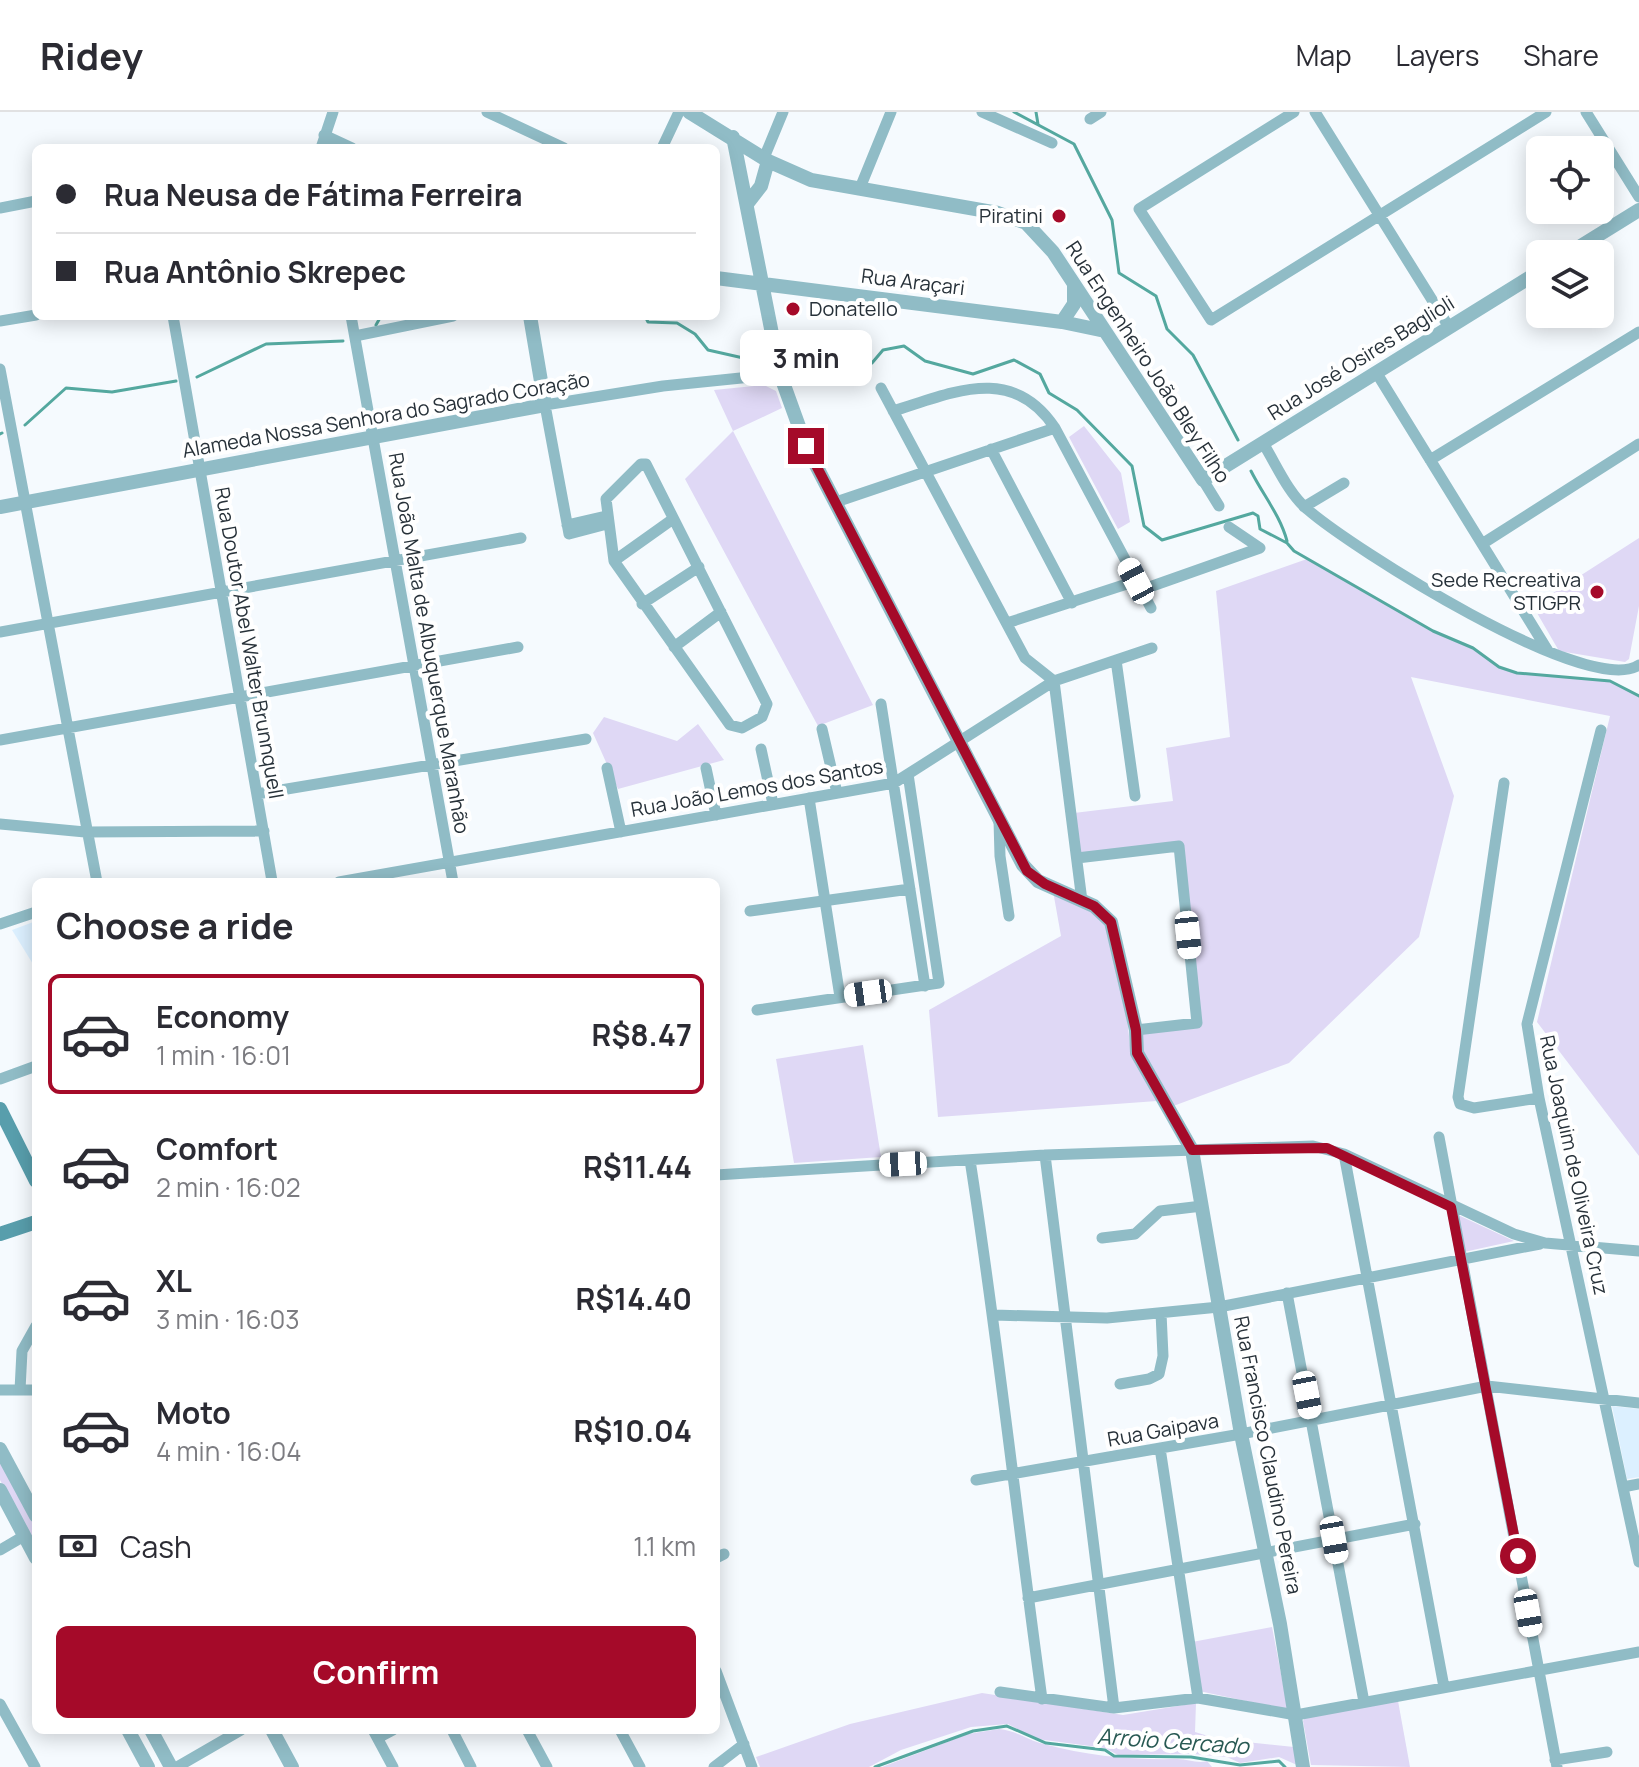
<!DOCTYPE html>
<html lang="en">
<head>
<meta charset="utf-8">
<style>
	:root { --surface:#fff; --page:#f7f7f7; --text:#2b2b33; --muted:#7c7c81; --line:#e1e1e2; --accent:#a50a29 }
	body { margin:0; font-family:Manrope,sans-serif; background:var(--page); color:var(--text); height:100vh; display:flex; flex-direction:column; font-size:30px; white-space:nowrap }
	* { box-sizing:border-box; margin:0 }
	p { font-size:26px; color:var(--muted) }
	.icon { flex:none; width:44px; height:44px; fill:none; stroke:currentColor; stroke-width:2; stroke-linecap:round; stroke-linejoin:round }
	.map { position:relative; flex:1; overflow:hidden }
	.sheet { position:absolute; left:32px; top:766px; width:688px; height:856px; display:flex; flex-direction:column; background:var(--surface); border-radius:12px; box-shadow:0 4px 20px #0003 }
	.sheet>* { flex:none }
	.guide { position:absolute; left:32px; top:32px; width:688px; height:176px; border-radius:12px; box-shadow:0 4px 20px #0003; display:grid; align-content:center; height:176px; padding:0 24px; background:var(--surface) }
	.controls { position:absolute; left:1526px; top:24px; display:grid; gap:16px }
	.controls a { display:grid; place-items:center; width:88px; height:88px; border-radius:12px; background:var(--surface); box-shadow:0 4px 20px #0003; font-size:40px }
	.end { position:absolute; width:36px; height:36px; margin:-18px; border:10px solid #a50a29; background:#fff; box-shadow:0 0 0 4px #fff }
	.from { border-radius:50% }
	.bubble { position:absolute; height:56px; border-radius:12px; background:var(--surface); box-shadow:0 4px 20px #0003; font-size:26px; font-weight:700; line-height:56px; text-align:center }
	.car { position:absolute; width:24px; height:48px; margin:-24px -12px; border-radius:10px; box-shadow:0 0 6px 2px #0007; background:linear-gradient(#fff 24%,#345 0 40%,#fff 0 76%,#345 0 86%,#fff 0) }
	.guide b { display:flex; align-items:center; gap:28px; height:76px; font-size:30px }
	.guide b+b { border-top:2px solid var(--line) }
	.guide i { width:20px; height:20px; background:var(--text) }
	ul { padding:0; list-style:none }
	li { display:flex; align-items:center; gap:24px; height:120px; margin:0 16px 12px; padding:0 8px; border:4px solid transparent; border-radius:12px }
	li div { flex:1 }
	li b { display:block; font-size:30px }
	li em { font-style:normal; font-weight:700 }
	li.on { border-color:var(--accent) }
	li>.icon { width:72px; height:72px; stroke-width:1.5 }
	h2 { padding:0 24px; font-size:36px; line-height:96px }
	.pay { display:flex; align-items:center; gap:20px; height:88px; padding:0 24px; font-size:30px }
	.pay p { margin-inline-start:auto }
	.button { display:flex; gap:16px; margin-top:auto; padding:16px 24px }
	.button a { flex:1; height:92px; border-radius:12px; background:var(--accent); color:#fff; font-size:32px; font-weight:700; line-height:92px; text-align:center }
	header { display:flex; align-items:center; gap:48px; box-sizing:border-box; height:112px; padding:0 40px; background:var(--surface); border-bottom:2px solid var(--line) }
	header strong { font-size:38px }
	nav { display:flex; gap:44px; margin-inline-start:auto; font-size:28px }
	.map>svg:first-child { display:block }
	.built { fill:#dcf0ff }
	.green { fill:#dfd8f5 }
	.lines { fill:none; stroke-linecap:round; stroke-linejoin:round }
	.stream { stroke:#54a89f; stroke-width:3 }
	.minor { stroke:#90bcc6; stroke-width:11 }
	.tertiary { stroke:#90bcc6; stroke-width:14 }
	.secondary { stroke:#589eac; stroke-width:14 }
	.route { stroke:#a50a29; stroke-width:10 }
	.poi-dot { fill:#a50a29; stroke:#fff; stroke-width:3 }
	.labels { text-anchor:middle; stroke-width:8; stroke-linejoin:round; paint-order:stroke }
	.poi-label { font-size:20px; fill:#273139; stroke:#fff; text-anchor:end }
	.street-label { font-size:20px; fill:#273139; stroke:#fff }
	.water-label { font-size:22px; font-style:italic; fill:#285953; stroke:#fff }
</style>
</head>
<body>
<header>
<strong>Ridey</strong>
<nav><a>Map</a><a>Layers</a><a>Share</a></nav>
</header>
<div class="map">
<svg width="1639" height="1655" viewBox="0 0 1639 1655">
	<rect width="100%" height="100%" fill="#f5fafe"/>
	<!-- built -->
	<path class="built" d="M36,809V857L12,818Z
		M1612,1294L1639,1297V1365L1627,1367Z"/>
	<!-- green -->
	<path class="green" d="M764,273L776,279L782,296L733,319L873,593L818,614L685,367L733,319L714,278Z
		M1084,314L1121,361L1130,410L1118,417L1069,325Z
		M1639,426V494L1629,547L1625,550L1559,539L1533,494Z
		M1307,447L1433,519L1473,536L1499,555L1517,561L1610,569L1639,584V1044L1537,910L1610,604L1411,565L1454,684L1419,825L1289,951L1168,996L1145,957L1136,918L1197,911L1179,730L1080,741L1074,701L1173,689L1166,636L1230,625L1216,479Z
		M604,605L677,629L698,612L724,648L618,677L593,621Z
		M1053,779L1109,810L1124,880L1131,942L1157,989L938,1005L929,898L1061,824Z
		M863,933L881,1045L794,1051L776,947Z
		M1456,1102L1514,1129L1464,1140Z
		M0,1344L36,1411V1436L0,1368Z
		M1272,1515L1288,1598L1199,1579L1192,1530Z
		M982,1581L1123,1603L1196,1591L1195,1620L1218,1627L1294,1635L1297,1653L1279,1645L1240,1651L1227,1645L1193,1642L1118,1643L1105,1636L1037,1627L1008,1612L971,1615L901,1638L869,1655H760L756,1645L850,1612Z
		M1398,1589L1410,1655L1311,1653L1303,1609L1306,1604Z
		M999,1617C1018,1619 1027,1628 1044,1632C1088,1644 1132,1648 1177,1647C1188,1647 1198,1652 1207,1649L1212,1655H882L968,1622Z"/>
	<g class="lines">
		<!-- stream -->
		<path class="stream" d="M1014,0L1074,32L1112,108L1119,161L1156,184L1167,217L1193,243L1238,328
			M1036,0L1038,12
			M645,204L648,210L677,211L695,222L708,238L761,250
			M376,213L381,204
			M793,251H872L883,238L904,234L925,249L973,262L1014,248L1040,262L1049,281L1077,298L1132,354L1144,414L1162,428L1253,401L1258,404L1260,417L1287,431L1294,439L1433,519L1473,536L1499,555L1517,561L1610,569L1639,584
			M197,265L266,232L343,229
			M25,313L66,276L112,280L176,269
			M0,322L2,321
			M1251,359C1263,383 1280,403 1287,429
			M875,1655L973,1619L1007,1614L1046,1631L1105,1638L1114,1644L1191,1645L1240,1653L1279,1649L1285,1655"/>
		<!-- minor -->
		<path class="minor" d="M487,0L564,36
			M982,0L1052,31
			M1294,0L1139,97L1211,208L1546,0
			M1315,0L1449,215
			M1586,0L1639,85
			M1090,7L1101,0
			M324,23L352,36
			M321,36L333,0
			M662,36L679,0
			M764,46L783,0
			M860,76L891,0
			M0,96L36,89
			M173,204L272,769
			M351,204L453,770
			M0,209L36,203
			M355,224L453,204
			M0,257L97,770
			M1376,260L1548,539
			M881,276L1025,546L1054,569L1082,789
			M893,299C952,281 1012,251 1055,316L1151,496
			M1263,331C1276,352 1288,381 1307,397C1350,435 1589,587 1639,553
			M991,337L1072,491
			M1430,348L1639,220
			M641,352H646L767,592L762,605L742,616L730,613L614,449L606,387Z
			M1203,368L1219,394
			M836,390L1055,316
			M1304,395L1344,371
			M607,412L569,422L545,293L663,274L780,262
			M567,413L606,404
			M1482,432L1639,332
			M614,449L673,407
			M1141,478L1260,436L1229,415
			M642,492L699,455
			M1007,511L1136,469
			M0,520L521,426
			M674,535L721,500
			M1116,548L1135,684
			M881,592L925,874
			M822,617L837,681
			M1601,618L1527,912L1539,986L1639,1450
			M0,628L518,535
			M761,637L773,692
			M607,656L621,720
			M706,656L716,703
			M1504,671L1458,985L1460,992L1474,996L1539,986
			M257,682L586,627
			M809,686L840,885
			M999,708L1000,744L1009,804
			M0,712L85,720L264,719
			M1077,746L1179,734L1197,911L1136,918
			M339,770L894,671L1054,569L1152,536
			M750,799L910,777
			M0,812L36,800
			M757,898L939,871L908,662
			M0,967L36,954
			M1439,1025L1557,1655
			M1344,1042L1444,1575
			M1045,1043L1114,1596
			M970,1048C998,1227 1017,1407 1042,1587
			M716,1063L1045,1043L1313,1034L1344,1042L1514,1122L1545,1131L1639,1139
			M1102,1126L1135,1122L1160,1099L1202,1094
			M1287,1181L1364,1590
			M994,1203L1107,1206L1219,1195L1540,1132
			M1120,1272L1149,1267L1159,1262L1163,1244L1161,1201
			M0,1278H36
			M20,1278L22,1239L36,1214
			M1160,1336L1198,1586
			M976,1368L1241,1322L1487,1274L1639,1291
			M1623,1375L1639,1372
			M0,1438L24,1424
			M716,1446L724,1442
			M1028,1486L1415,1412
			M716,1559L752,1655
			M1000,1580L1114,1596L1198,1586L1296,1603L1639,1540
			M0,1592L35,1655
			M373,1618L393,1655
			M452,1618L471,1655
			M527,1618L547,1655
			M620,1618L640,1655
			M378,1626L393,1618
			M1555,1648L1607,1640
			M177,1655L241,1618
			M714,1655L744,1632"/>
		<!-- tertiary -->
		<path class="tertiary" d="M689,0L768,49L811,68L998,101L1026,111L1053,140L1203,368L1540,159
			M733,25L780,262L806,334L1023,753L1038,769L1094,794L1111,810L1136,918L1137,941L1192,1038L1241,1322L1280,1512L1303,1655
			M747,92L761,74L768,49
			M1568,142L1639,98
			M716,166L1062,210L1105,219
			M1062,210L1074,192V172
			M0,395L545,293L530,204
			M0,1337L36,1404
			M0,1378L36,1446
			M128,1618L148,1655
			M151,1618L171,1655
			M272,1618L292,1655"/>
		<!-- secondary -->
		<path class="secondary" d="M0,997L36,1069
			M0,1122L36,1110"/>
	</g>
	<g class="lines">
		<!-- route -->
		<path class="route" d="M806,334L1027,759L1045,772L1094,794L1111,810L1136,918L1137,941L1192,1038L1327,1036L1451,1095L1518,1444"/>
	</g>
	<!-- markers -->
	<g class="poi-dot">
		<circle cx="1059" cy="104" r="8"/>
		<circle cx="793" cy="197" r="8"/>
		<circle cx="1597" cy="480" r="8"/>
	</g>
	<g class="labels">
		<!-- poi labels -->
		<g class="poi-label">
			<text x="1043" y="111">Piratini</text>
			<text x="809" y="204" text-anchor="start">Donatello</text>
			<text x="1581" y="475">Sede Recreativa<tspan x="1581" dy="23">STIGPR</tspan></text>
		</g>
		<!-- street labels -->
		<g class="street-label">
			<text transform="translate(913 170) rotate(7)" y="7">Rua Araçari</text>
			<text transform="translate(1361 246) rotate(-32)" y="7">Rua José Osires Baglioli</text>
			<text transform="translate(1148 250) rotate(57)" y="7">Rua Engenheiro João Bley Filho</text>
			<text transform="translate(386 303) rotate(-10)" y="7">Alameda Nossa Senhora do Sagrado Coração</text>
			<text transform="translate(249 531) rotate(80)" y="7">Rua Doutor Abel Walter Brunnquell</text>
			<text transform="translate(429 531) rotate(80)" y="7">Rua João Malta de Albuquerque Maranhão</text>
			<text transform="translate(757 676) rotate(-10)" y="7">Rua João Lemos dos Santos</text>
			<text transform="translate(1574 1053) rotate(78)" y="7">Rua Joaquim de Oliveira Cruz</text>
			<text transform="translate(1163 1318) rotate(-10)" y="7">Rua Gaipava</text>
			<text transform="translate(1268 1343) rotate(79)" y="7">Rua Francisco Claudino Pereira</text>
		</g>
		<!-- water labels -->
		<g class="water-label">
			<text transform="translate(1173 1629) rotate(4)" y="8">Arroio Cercado</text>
		</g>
	</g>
</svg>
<div class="controls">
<a><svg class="icon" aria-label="locate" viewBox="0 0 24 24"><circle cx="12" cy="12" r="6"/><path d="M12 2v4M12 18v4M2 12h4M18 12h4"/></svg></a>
<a><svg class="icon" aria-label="layers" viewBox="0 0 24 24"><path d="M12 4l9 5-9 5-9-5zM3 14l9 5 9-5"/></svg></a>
</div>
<i class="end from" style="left:1518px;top:1444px"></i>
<i class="end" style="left:806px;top:334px"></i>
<div class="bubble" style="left:740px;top:218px;width:132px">3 min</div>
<i class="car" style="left:1136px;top:469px;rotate:332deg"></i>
<i class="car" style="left:1188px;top:823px;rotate:174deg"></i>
<i class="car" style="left:868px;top:881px;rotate:262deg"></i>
<i class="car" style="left:903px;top:1052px;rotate:267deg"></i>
<i class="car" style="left:1307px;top:1283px;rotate:169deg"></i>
<i class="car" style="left:1334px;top:1428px;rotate:170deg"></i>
<i class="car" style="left:1528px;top:1501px;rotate:170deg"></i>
<div class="guide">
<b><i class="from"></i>Rua Neusa de Fátima Ferreira</b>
<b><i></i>Rua Antônio Skrepec</b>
</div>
<section class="sheet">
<h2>Choose a ride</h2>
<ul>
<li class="on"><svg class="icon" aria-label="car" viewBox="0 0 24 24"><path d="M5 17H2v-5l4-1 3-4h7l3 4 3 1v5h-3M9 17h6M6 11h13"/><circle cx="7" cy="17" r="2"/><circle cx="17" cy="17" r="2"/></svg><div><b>Economy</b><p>1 min · 16:01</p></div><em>R$8.47</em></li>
<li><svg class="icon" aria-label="car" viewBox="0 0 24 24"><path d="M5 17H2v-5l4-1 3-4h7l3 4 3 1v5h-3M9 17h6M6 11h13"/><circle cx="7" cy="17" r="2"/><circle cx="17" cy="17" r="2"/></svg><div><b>Comfort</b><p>2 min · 16:02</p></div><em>R$11.44</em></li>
<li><svg class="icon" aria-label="car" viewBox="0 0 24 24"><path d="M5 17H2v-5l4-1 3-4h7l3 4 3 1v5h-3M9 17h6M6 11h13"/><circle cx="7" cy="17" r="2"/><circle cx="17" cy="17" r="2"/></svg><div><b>XL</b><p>3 min · 16:03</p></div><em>R$14.40</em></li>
<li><svg class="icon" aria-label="car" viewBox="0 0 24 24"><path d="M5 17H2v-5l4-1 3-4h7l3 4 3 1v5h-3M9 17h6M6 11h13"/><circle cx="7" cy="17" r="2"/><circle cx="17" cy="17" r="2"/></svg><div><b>Moto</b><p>4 min · 16:04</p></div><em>R$10.04</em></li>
</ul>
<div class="pay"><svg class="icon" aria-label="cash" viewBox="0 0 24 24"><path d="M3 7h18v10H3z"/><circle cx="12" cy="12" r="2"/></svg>Cash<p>1.1 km</p></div>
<div class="button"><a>Confirm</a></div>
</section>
</div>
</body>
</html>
